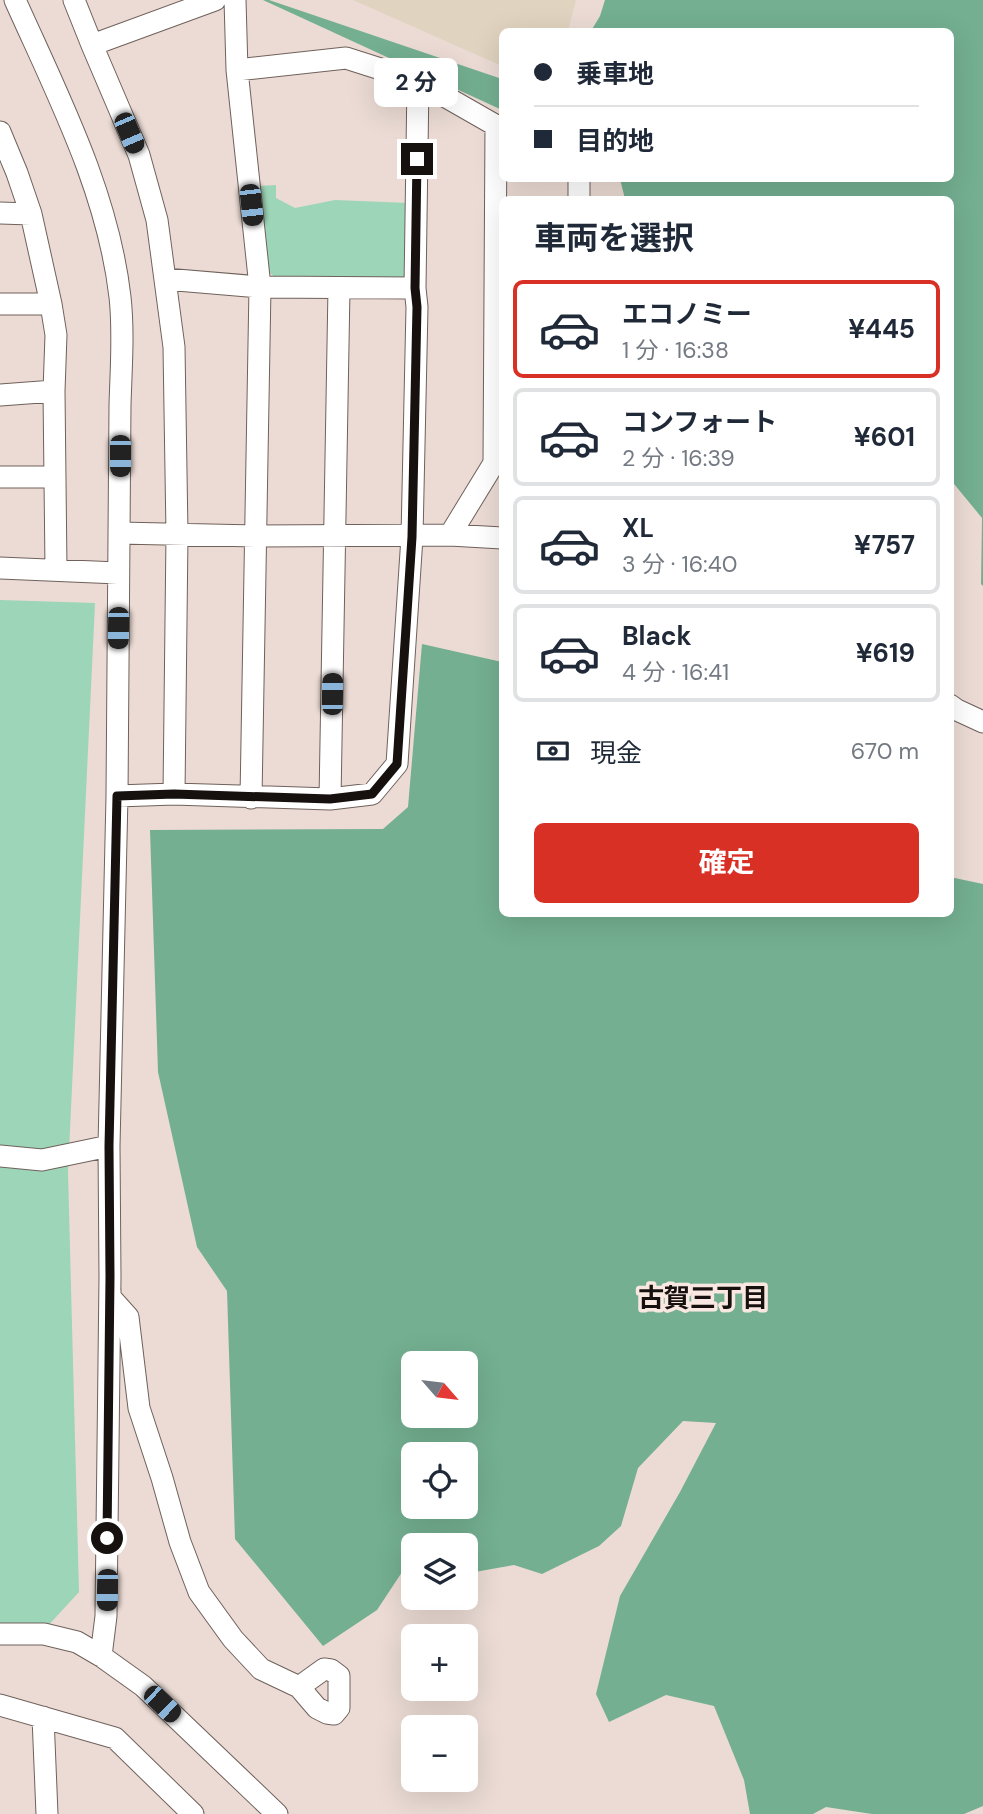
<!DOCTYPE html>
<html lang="ja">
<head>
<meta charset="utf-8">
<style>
	:root { --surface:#fff; --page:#f2f2f3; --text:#1f2937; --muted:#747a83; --line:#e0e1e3; --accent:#d93025 }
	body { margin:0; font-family:"DM Sans","Noto Sans JP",sans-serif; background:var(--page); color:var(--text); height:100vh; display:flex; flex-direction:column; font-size:26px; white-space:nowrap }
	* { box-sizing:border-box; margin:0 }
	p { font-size:23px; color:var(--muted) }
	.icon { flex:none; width:38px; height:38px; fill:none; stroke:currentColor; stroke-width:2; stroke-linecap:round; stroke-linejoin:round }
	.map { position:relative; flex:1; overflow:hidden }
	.panel { position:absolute; left:499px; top:196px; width:455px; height:721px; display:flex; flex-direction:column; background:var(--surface); border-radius:10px; box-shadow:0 7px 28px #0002 }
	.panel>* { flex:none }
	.top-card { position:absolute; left:499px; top:28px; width:455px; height:154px; border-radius:10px; box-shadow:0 7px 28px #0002; display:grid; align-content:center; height:154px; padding:0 35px; background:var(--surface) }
	.needle { width:46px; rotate:118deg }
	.fabs { position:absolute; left:401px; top:1351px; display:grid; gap:14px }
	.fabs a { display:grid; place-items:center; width:77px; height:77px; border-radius:10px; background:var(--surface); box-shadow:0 7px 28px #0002; font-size:35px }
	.end { position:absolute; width:32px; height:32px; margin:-16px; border:9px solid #16100e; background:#fff; box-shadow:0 0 0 4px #fff }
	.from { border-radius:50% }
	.bubble { position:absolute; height:49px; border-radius:10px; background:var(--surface); box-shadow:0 7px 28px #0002; font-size:23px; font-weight:700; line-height:49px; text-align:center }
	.car { position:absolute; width:21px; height:42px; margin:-21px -10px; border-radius:9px; box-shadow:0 0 5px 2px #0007; background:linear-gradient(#222 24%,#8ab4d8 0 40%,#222 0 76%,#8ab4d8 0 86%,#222 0) }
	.top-card b { display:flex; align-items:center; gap:24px; height:66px; font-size:26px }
	.top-card b+b { border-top:2px solid var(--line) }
	.top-card i { width:18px; height:18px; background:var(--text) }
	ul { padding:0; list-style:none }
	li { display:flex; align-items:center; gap:21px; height:98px; margin:0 14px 10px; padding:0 21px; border:4px solid var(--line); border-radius:10px }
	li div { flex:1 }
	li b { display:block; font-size:26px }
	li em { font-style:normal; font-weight:700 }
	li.active { border-color:var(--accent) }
	li>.icon { width:63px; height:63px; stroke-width:1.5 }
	h2 { padding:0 35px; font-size:32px; line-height:84px }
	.pay { display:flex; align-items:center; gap:18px; height:77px; padding:0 35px; font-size:26px }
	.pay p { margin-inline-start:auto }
	.button { display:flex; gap:14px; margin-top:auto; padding:14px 35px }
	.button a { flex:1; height:80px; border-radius:10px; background:var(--accent); color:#fff; font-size:28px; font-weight:700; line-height:80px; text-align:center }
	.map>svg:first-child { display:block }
	.commercial { fill:#e0d3bf }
	.green { fill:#9cd5b7 }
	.forest { fill:#74af91; fill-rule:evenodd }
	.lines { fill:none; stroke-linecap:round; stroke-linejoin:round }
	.minor-casing { stroke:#6f615b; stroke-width:23 }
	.minor { stroke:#fff; stroke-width:21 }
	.route { stroke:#16100e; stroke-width:9 }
	.labels { text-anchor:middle; stroke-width:7; stroke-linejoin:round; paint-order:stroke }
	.neighbourhood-label { font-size:26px; font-weight:bold; fill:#16100e; stroke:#f8e8e1 }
</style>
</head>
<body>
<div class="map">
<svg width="983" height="1814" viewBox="0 0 983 1814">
	<rect width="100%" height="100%" fill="#ebdbd4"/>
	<!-- commercial -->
	<path class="commercial" d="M353,0H576L568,31L502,32V66Z"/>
	<!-- green -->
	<path class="green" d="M276,185V198L295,208L335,200L409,203L410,274L404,280L276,278L265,269L259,186Z
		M0,600L95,603L68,1172L79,1592L45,1629L0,1627Z"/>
	<!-- forest -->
	<path class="forest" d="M263,0H269L502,79V110Z
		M605,0H983V586L981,584L982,518L950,479V200L625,199L620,179L950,178V32L591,31L600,16Z
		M422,644L502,662V914H950V877L983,884V1806L964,1814H872L826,1807L813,1814H750L744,1780L714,1706L666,1695L609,1722L596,1694L620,1596L680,1492L716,1423L683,1421L638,1468L621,1526L599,1546L542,1574L514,1565L469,1573H466V1545H413V1561L410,1560L377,1610L323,1646L235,1539L227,1291L197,1247L158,1072L150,830L383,829L408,807ZM413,1363H466V1416H413ZM413,1454H466V1507H413Z"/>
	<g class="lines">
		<defs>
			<path id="minor" d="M15,0C58,96 108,192 120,297C124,333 121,369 120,405L117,796L109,1146L110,1277L106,1616L101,1656
				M74,0L92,45
				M235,0L237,70L260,287L251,798
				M237,70L346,58L418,81L502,129
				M0,132L17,173L31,214L51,304L56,335L54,391L56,569
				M579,178V200
				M0,213L31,214
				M165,279L260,287L415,288
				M0,304H51
				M0,395L54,391
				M494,463L496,125
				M0,477H55
				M119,533L256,536L450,535L502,538
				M450,535L494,463L502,457
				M0,568L118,573
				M950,705L957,710L983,722
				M174,794L177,534L174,347L157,220L139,155L92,45L215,0
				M117,796L174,794L330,799L372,794L397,764L412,537L417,307L415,288L418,81
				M330,799L339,288
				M0,1156L42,1160L109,1146
				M110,1290V1297L128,1317L139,1408L162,1478L180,1542L199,1592L233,1639L261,1669L299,1687L317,1708L327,1713L334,1714L339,1708V1676L331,1670L324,1669L299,1687
				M0,1634H44L77,1642L101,1656L143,1686L277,1814
				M0,1705L115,1738L193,1814
				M43,1717L47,1814"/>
		</defs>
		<!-- minor casing -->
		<use href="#minor" class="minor-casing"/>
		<!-- minor -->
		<use href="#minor" class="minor"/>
	</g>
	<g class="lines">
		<!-- route -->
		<path class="route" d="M107,1538L110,1277L109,1146L117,796L174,794L330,799L372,794L397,764L412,537L417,307L415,288L417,159"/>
	</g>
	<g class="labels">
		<!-- neighbourhood labels -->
		<g class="neighbourhood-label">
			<text x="703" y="1307">古賀三丁目</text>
		</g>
	</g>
</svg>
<div class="fabs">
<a><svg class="needle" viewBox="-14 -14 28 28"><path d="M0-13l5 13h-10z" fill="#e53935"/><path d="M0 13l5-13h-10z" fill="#747a83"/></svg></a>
<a><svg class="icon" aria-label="locate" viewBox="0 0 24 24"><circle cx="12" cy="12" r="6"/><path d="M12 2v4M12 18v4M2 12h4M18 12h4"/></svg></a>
<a><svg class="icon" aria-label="layers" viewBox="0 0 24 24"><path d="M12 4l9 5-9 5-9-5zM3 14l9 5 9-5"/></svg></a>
<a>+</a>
<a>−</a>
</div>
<i class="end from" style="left:107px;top:1538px"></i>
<i class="end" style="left:417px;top:159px"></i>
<div class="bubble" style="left:374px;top:58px;width:84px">2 分</div>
<i class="car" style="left:129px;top:133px;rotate:157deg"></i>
<i class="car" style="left:251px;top:205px;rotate:174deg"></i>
<i class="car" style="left:120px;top:456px;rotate:180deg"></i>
<i class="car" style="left:118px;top:628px;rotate:181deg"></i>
<i class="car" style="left:332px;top:694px;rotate:1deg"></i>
<i class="car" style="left:107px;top:1590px;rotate:181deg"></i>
<i class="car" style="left:162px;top:1704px;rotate:134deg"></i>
<div class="top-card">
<b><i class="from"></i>乗車地</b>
<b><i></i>目的地</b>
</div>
<section class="panel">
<h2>車両を選択</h2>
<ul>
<li class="active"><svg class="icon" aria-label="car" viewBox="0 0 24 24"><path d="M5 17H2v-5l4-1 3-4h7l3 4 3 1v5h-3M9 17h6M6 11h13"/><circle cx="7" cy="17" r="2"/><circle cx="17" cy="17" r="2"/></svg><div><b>エコノミー</b><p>1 分 · 16:38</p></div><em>¥445</em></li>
<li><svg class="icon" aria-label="car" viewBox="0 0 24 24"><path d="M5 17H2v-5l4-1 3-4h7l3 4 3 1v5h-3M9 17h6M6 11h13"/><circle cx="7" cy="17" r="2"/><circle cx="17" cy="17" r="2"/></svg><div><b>コンフォート</b><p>2 分 · 16:39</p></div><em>¥601</em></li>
<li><svg class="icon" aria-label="car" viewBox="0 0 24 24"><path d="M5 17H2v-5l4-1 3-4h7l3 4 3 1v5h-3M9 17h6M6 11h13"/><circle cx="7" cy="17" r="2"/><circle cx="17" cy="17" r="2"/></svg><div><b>XL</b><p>3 分 · 16:40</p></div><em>¥757</em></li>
<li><svg class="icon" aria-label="car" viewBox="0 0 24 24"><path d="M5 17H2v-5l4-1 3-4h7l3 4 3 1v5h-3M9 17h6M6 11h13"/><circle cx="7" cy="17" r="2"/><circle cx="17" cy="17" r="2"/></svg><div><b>Black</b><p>4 分 · 16:41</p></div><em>¥619</em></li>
</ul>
<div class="pay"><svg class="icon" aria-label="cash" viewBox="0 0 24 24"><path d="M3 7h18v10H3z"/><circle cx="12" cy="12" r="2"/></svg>現金<p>670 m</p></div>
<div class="button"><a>確定</a></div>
</section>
</div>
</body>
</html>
